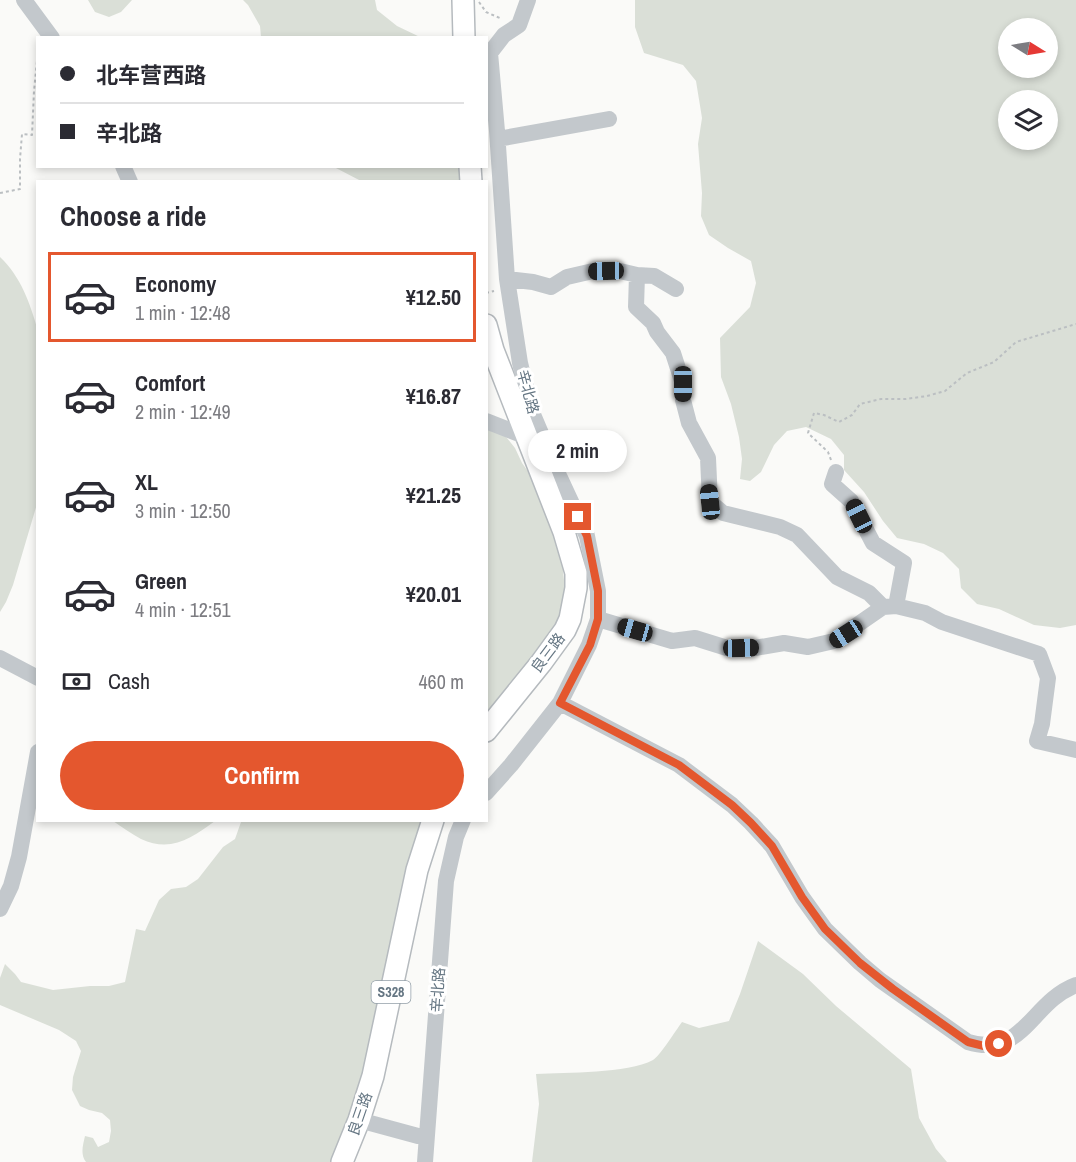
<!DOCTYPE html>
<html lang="en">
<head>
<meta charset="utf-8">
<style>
	:root { --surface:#fff; --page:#f2f2f3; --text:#2b2b33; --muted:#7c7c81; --line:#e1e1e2; --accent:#e4572e }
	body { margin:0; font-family:"Archivo Narrow","Noto Sans SC",sans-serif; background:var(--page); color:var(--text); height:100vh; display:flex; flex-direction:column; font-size:22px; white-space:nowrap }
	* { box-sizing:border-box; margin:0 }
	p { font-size:20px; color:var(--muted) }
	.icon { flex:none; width:33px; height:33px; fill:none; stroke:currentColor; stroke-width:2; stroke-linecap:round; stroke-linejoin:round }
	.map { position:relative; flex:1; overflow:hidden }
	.side { position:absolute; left:36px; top:180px; width:452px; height:642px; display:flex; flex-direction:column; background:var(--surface); border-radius:0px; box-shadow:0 3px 9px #0003 }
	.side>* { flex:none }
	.top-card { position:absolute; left:36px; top:36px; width:452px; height:132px; border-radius:0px; box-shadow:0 3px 9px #0003; display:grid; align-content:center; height:132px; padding:0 24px; background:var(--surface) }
	.needle { width:39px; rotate:101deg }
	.fabs { position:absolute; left:998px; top:18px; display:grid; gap:12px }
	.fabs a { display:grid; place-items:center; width:60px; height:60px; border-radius:50%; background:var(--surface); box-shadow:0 3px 9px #0003; font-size:30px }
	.end { position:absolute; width:27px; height:27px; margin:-14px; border:8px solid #e4572e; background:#fff; box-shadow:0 0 0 3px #fff }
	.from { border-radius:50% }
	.bubble { position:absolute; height:42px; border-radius:21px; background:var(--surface); box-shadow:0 3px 9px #0003; font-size:20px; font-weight:700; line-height:42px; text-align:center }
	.car { position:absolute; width:18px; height:36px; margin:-18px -9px; border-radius:8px; box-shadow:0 0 4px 2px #0007; background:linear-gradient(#222 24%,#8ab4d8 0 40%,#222 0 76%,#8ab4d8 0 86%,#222 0) }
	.top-card b { display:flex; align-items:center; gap:21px; height:57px; font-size:22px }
	.top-card b+b { border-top:2px solid var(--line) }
	.top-card i { width:15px; height:15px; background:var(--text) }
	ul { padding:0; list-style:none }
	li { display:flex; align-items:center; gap:18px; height:90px; margin:0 12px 9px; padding:0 12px; border:3px solid transparent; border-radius:0px }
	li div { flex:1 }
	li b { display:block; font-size:22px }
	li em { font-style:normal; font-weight:700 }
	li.selected { border-color:var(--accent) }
	li>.icon { width:54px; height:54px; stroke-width:1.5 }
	h2 { padding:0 24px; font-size:27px; line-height:72px }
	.pay { display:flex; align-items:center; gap:15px; height:66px; padding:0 24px; font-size:22px }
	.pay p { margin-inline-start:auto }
	.button { display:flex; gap:12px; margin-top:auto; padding:12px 24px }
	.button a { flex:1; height:69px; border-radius:36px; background:var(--accent); color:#fff; font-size:24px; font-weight:700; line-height:69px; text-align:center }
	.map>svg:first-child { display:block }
	.green { fill:#dadfd7; fill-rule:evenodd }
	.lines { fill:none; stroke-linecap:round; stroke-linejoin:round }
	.major-casing { stroke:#b5babe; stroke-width:24 }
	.path { stroke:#bbbfc2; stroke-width:2; stroke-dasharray:3 3; stroke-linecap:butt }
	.minor { stroke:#c3c8cc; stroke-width:16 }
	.major { stroke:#fff; stroke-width:21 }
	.route { stroke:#e4572e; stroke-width:8 }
	.labels { text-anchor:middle; stroke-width:6; stroke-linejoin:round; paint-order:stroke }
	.shield { fill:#fff; stroke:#939fa8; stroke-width:1.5 }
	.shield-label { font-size:14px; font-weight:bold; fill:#657683 }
	.street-label { font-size:15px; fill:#657683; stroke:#fff }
</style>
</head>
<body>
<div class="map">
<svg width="1076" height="1162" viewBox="0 0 1076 1162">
	<rect width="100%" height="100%" fill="#fafaf8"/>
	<!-- green -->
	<path class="green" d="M88,0H132L121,12L109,17L95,12Z
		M243,0H375L377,10L397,26L420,37H261L260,26L248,5Z
		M635,0H1076V625L1060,628L1034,625L999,609L977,604L961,588L959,569L943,553L924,544L897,538L883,521L864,492L844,470V455L831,439L806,427L787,431L774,445L761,472L750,481L740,479L742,459L739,437L731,404L721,377L720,338L750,307L756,283L751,261L728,248L709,235L701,216L702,193L698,144L702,118L696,81L683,65L644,53L635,27ZM1008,28H1047V68H1008ZM1047,100V140H1008V100Z
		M334,167H462L463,181H361Z
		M0,257C21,277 30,303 38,331L37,504L13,585L6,602L0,612Z
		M486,412L515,448L522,463L534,480L549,520L562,560L564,580L565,595L562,614L555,629L486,721Z
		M113,821H215C192,838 171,853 141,839C132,834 122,827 113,821Z
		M239,821H426L372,1049L336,1162H86C80,1154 83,1145 85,1136L93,1138L98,1147L109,1142L111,1131L110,1120L102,1113L89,1110L80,1106L72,1090L73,1077L81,1051L76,1041L59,1030L0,1005V978L5,964L15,974L21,982L53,990L90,986H109L125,982L136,929L145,931L159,900L171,889L186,887L198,879L223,847L235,839L241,822Z
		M758,941L803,974L836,1006L911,1069L919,1118L936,1149L947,1162H532L539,1104L536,1074C567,1072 627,1074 653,1060C660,1056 676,1030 682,1022L699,1028L729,1021L740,994Z"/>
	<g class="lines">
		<defs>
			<path id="major" d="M463,0L464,38
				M470,166L471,182
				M486,325L493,350L564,532L576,573V588L570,619L565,630L541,663L486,731
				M342,1162L359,1120L373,1076L417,870L433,820"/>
		</defs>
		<!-- major casing -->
		<use href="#major" class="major-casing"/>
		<!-- path -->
		<path class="path" d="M479,2L486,12L502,19
			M0,193L20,189V159L22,134L32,135L34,91L38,51
			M486,293L494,291
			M831,460L828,452L808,433L814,413L824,415L839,422L852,415L860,404L881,399H906L927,396L945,391L967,373L994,362L1016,342L1076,324"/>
		<!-- minor -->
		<path class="minor" d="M24,0L52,38
			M498,139L609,119
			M123,166L130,182
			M637,275L636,307L653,323L657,332L673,353L683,384V400L689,423L708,458L710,502L723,513L780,527L797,535L837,577L869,593L883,607
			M507,279L533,282L551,287L567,277L593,271H620L637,275L654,276L676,289
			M486,421L527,437
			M896,606L925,613L942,622L1039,654L1048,678L1042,724L1037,741L1076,750
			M598,619L672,641L695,638L727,648H755L784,643L808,647L834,641L883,607L896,606L904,563L873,543L851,501L832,484L836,472
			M0,658L38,678
			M560,703L679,765L732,805L751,823L772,846L802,897L825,929L860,963L880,980L968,1042C1023,1059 1031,1002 1076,985
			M486,793L511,765L560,703L589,645L598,619V591L587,536L560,478L532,412L520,363L507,279L497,131L490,53L504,35L519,25L528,0
			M0,909L11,886L19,857L38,752
			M359,1120L418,1136H427
			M425,1162L446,881L456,837L463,820"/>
		<!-- major -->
		<use href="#major" class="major"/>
	</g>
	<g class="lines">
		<!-- route -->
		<path class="route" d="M578,517L587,536L598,591V619L590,645L560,703L679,765L732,805L751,823L772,846L802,897L825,929L860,963L893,989L968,1042L984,1046L999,1044"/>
	</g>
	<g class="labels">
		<!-- shield labels -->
		<rect class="shield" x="371.5" y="981" width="39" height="22" rx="4.5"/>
		<g class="shield-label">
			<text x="391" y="997">S328</text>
		</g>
		<!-- street labels -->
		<g class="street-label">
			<text transform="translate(528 392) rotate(75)" y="5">辛北路</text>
			<text transform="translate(548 653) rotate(-53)" y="5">良三路</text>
			<text transform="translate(438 990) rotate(-86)" y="5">辛北路</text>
			<text transform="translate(360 1114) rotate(-71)" y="5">良三路</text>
		</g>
	</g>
</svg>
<div class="fabs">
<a><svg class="needle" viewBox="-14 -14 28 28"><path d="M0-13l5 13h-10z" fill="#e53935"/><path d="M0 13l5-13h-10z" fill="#7c7c81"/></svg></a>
<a><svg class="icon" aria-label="layers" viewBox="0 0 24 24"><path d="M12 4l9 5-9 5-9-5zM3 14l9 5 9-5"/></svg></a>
</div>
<i class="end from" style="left:999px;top:1044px"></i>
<i class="end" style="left:578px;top:517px"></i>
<div class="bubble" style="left:528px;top:430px;width:99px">2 min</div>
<i class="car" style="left:606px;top:271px;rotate:269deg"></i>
<i class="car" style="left:683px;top:384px;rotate:180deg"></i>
<i class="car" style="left:710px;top:502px;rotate:354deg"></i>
<i class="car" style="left:859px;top:516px;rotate:334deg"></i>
<i class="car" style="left:635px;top:630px;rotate:286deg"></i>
<i class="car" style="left:846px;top:634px;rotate:238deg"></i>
<i class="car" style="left:741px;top:648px;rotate:89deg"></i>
<div class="top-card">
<b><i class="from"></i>北车营西路</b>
<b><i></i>辛北路</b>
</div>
<section class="side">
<h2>Choose a ride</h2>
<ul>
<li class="selected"><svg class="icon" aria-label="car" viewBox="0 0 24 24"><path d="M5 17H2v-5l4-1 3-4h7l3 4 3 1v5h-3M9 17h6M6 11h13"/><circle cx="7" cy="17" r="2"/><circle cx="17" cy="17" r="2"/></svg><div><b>Economy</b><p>1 min · 12:48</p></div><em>¥12.50</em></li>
<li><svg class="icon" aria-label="car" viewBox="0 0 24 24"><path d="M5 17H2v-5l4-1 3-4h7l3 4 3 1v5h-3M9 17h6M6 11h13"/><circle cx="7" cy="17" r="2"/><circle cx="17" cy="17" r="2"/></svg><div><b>Comfort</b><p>2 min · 12:49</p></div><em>¥16.87</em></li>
<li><svg class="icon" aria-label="car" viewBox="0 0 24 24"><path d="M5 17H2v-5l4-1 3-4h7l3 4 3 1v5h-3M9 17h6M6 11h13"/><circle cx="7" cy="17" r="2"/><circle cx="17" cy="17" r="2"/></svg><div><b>XL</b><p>3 min · 12:50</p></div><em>¥21.25</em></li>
<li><svg class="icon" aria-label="car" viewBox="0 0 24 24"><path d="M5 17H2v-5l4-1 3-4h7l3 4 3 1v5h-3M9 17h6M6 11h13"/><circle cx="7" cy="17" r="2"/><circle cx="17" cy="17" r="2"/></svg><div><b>Green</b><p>4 min · 12:51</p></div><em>¥20.01</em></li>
</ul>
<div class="pay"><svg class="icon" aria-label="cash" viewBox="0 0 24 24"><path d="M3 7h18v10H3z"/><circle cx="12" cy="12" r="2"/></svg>Cash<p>460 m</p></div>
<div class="button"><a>Confirm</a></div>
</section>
</div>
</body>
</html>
